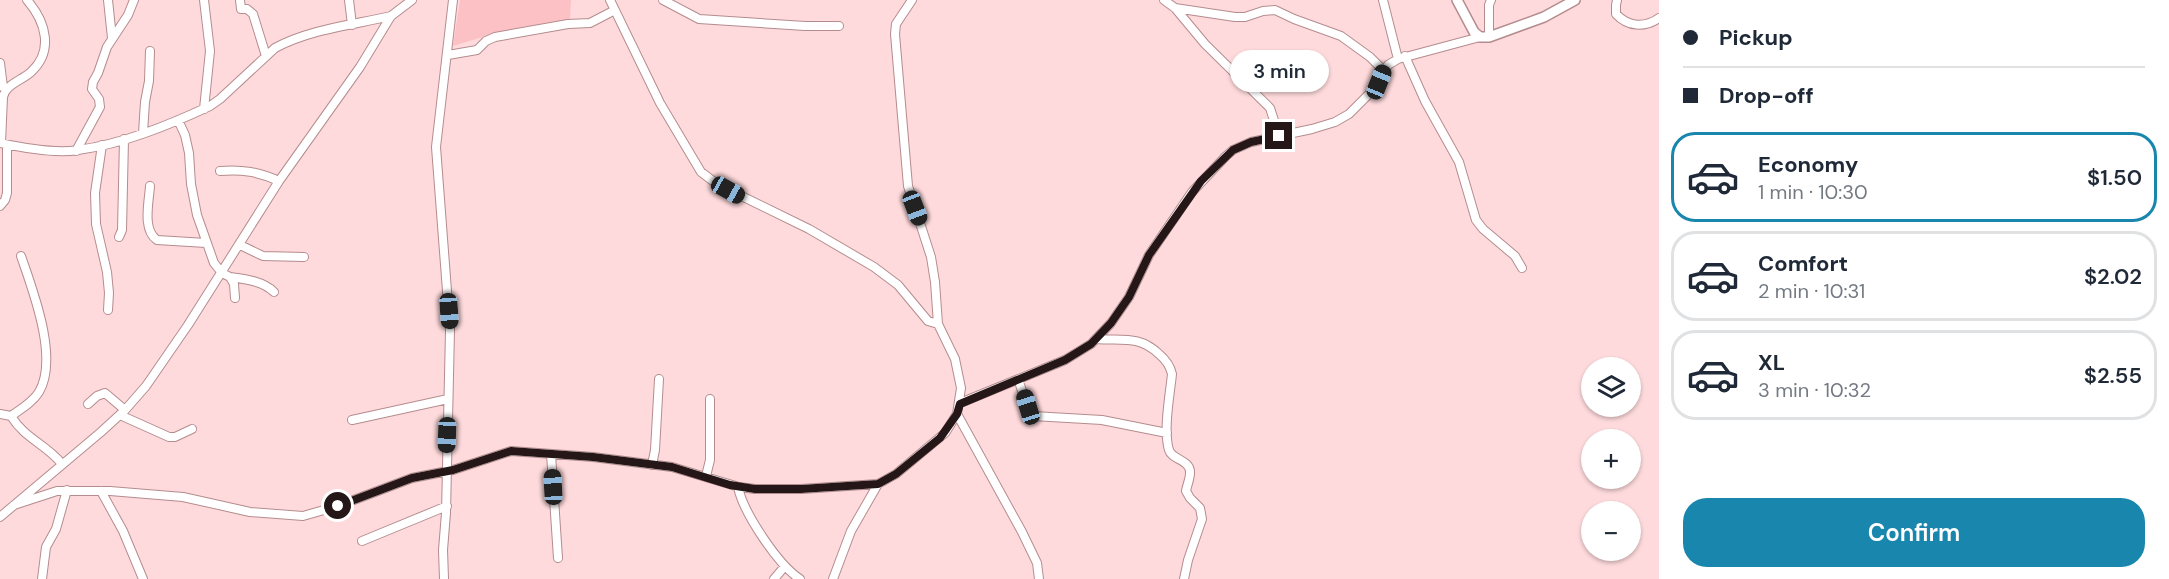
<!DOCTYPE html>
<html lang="en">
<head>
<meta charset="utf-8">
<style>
	:root { --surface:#fff; --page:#f6f6f7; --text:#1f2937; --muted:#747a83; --line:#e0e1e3; --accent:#1986ad }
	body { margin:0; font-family:"DM Sans",sans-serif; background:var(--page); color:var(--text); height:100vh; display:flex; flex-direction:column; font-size:22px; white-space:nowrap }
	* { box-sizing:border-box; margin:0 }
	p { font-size:20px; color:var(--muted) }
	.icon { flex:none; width:33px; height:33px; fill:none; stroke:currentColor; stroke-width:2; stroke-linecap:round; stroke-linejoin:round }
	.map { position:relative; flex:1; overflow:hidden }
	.side { display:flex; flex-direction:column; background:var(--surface); width:510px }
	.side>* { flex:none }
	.hud { display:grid; align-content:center; height:132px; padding:0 24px; background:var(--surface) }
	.tools { position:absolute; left:1581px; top:357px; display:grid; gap:12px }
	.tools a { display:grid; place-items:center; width:60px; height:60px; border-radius:50%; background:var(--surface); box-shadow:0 2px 4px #0004; font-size:30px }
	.end { position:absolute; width:27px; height:27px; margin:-14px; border:8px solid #251617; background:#fff; box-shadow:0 0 0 3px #fff }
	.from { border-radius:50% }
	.bubble { position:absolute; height:42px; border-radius:21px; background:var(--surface); box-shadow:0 2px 4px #0004; font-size:20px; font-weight:600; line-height:42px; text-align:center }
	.car { position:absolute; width:18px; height:36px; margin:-18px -9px; border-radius:8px; box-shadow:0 0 4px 2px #0007; background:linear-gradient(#222 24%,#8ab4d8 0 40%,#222 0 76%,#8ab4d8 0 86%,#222 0) }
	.hud b { display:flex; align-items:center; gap:21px; height:57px; font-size:22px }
	.hud b+b { border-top:2px solid var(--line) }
	.hud i { width:15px; height:15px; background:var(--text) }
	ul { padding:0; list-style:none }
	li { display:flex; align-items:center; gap:18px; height:90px; margin:0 12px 9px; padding:0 12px; border:3px solid var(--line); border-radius:24px }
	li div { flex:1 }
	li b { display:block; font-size:22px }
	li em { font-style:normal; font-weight:600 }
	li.active { border-color:var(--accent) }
	li>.icon { width:54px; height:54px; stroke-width:1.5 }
	.button { display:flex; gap:12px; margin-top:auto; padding:12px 24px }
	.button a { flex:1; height:69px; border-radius:24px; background:var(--accent); color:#fff; font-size:24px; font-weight:600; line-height:69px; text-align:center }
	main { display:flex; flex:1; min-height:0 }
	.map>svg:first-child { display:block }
	.green { fill:#fcc1c4 }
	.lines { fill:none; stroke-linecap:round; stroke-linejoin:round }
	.minor-casing { stroke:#b58c8e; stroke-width:10 }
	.major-casing { stroke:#b58c8e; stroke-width:12 }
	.minor { stroke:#fff; stroke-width:8 }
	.major { stroke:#fff; stroke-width:9 }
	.route { stroke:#251617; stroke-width:8 }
</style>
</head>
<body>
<main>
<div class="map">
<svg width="1659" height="579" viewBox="0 0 1659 579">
	<rect width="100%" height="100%" fill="#fedadc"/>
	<!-- green -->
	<path class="green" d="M460,0H571L570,19L486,36L453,46Z"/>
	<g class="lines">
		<defs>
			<path id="minor" d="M108,0L112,38
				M204,0L210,51L204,109
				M240,0L241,9H247L253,14L266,56
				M349,0L352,25
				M610,0L660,103L701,172L717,184L809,229L874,267L898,285L928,321L938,324
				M663,0L699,19L805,26H839
				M1164,0L1175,8L1205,44L1270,108L1279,136
				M1383,0L1398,59
				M1617,0L1616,5V14C1628,27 1645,28 1659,18
				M1175,8L1235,17H1245L1263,11L1275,10L1294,19L1341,36L1370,57L1384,71
				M1489,37V5L1491,0
				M448,55L477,50L486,41L495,37L568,24L590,23L615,10
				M1405,56L1425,101L1459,162L1476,220L1483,229L1515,256L1522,268
				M0,63L3,87
				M178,120L185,135L189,153L191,184L197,215L214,263L222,273L230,277L234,284L235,298
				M143,133L145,102L149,81L150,51
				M0,143C23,148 55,154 78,150C123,144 169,125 210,106L220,99L275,48C310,29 353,25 391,16
				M1,143L3,97C6,84 21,81 31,72C54,51 46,22 27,0
				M102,145L95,193L96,224L107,272L109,293L108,310
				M76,151L100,107L99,99L92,89L93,82L98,73L107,47L128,15L134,0
				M220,171C242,169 259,172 279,181
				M150,186C149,202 142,230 157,240L206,243
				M0,206L5,200L7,193V145
				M119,237L122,230L124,139
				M240,245L263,256L304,257
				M230,277C245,279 263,281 274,292
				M1096,339C1123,341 1139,335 1159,354C1166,360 1170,365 1172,374C1170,394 1163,430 1169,450C1172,460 1191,460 1190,473C1190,479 1187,485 1186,491L1190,498L1200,508L1202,519L1188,560L1184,579
				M1018,379L1030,414L1033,416L1102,420L1167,433
				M960,403L1065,360L1091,344L1111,323L1129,297L1149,255L1192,192L1226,156L1233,150L1251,142L1312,129L1335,122L1349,114L1374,89L1388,65L1398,59L1480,37
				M88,404L97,396L105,393L125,410
				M0,414L11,416C21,409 33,402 39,392C59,358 33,291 21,256
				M957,414L1022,532L1037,563L1039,579
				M120,415L169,437H175L192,429
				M11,416C25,439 46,444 62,464
				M352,420L448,399
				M551,454L558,558
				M652,465L655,450L659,379
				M706,476L710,460V399
				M738,487C743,512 778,565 800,579
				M101,491L123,531L143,579
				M14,505L57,491H110L183,497L250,512L303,516L338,506L412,478L453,470L511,451L593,457L672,467L739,487L755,489H801L878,484L896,474L945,433L957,414L961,388L955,359L938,324L935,282L931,257L908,186L895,34L896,24L912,0
				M0,517L101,432L125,410L146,386L188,325L279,181L360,67L391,16L412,0
				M362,541L447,506
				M42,579L46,547L56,529L67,490
				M444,579L443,550L446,513L450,330L436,147L453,0
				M774,579L785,566
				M833,579L851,531L878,484"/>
			<path id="major" d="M1457,0L1474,32L1480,37H1489L1544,17L1575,0"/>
		</defs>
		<!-- minor casing -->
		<use href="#minor" class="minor-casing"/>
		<!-- major casing -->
		<use href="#major" class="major-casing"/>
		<!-- minor -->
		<use href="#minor" class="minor"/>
		<!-- major -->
		<use href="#major" class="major"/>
	</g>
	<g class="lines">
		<!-- route -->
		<path class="route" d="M338,506L412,478L453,470L511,451L593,457L672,467L730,485L755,489H801L878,484L896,474L940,438L957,414L960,404L1065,360L1091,344L1111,323L1129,297L1149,255L1201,181L1233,150L1251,142L1279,136"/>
	</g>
</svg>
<div class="tools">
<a><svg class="icon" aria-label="layers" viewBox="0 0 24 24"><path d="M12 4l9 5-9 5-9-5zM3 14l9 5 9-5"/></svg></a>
<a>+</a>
<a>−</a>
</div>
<i class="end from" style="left:338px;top:506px"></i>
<i class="end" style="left:1279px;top:136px"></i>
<div class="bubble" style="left:1230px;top:50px;width:99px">3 min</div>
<i class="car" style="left:1379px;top:82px;rotate:22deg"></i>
<i class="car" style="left:728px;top:190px;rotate:119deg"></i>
<i class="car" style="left:915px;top:208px;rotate:159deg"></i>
<i class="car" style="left:449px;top:311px;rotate:176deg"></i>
<i class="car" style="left:1028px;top:407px;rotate:343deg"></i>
<i class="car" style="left:447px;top:435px;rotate:182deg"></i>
<i class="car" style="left:553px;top:487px;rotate:357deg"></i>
</div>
<section class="side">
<div class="hud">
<b><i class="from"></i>Pickup</b>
<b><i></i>Drop-off</b>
</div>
<ul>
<li class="active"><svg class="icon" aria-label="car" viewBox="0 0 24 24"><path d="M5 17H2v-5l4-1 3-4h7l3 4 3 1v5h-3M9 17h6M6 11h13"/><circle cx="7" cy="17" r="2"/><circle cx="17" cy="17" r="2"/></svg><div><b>Economy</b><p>1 min · 10:30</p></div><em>$1.50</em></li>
<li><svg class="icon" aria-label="car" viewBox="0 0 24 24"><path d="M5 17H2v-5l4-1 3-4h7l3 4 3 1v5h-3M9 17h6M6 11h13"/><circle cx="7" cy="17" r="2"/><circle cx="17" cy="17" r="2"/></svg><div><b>Comfort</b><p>2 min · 10:31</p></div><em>$2.02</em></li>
<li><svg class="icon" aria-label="car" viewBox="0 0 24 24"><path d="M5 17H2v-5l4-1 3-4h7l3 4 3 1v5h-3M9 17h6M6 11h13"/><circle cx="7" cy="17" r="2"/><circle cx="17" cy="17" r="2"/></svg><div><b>XL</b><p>3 min · 10:32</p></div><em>$2.55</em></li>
</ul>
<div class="button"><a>Confirm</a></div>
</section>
</main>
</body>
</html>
